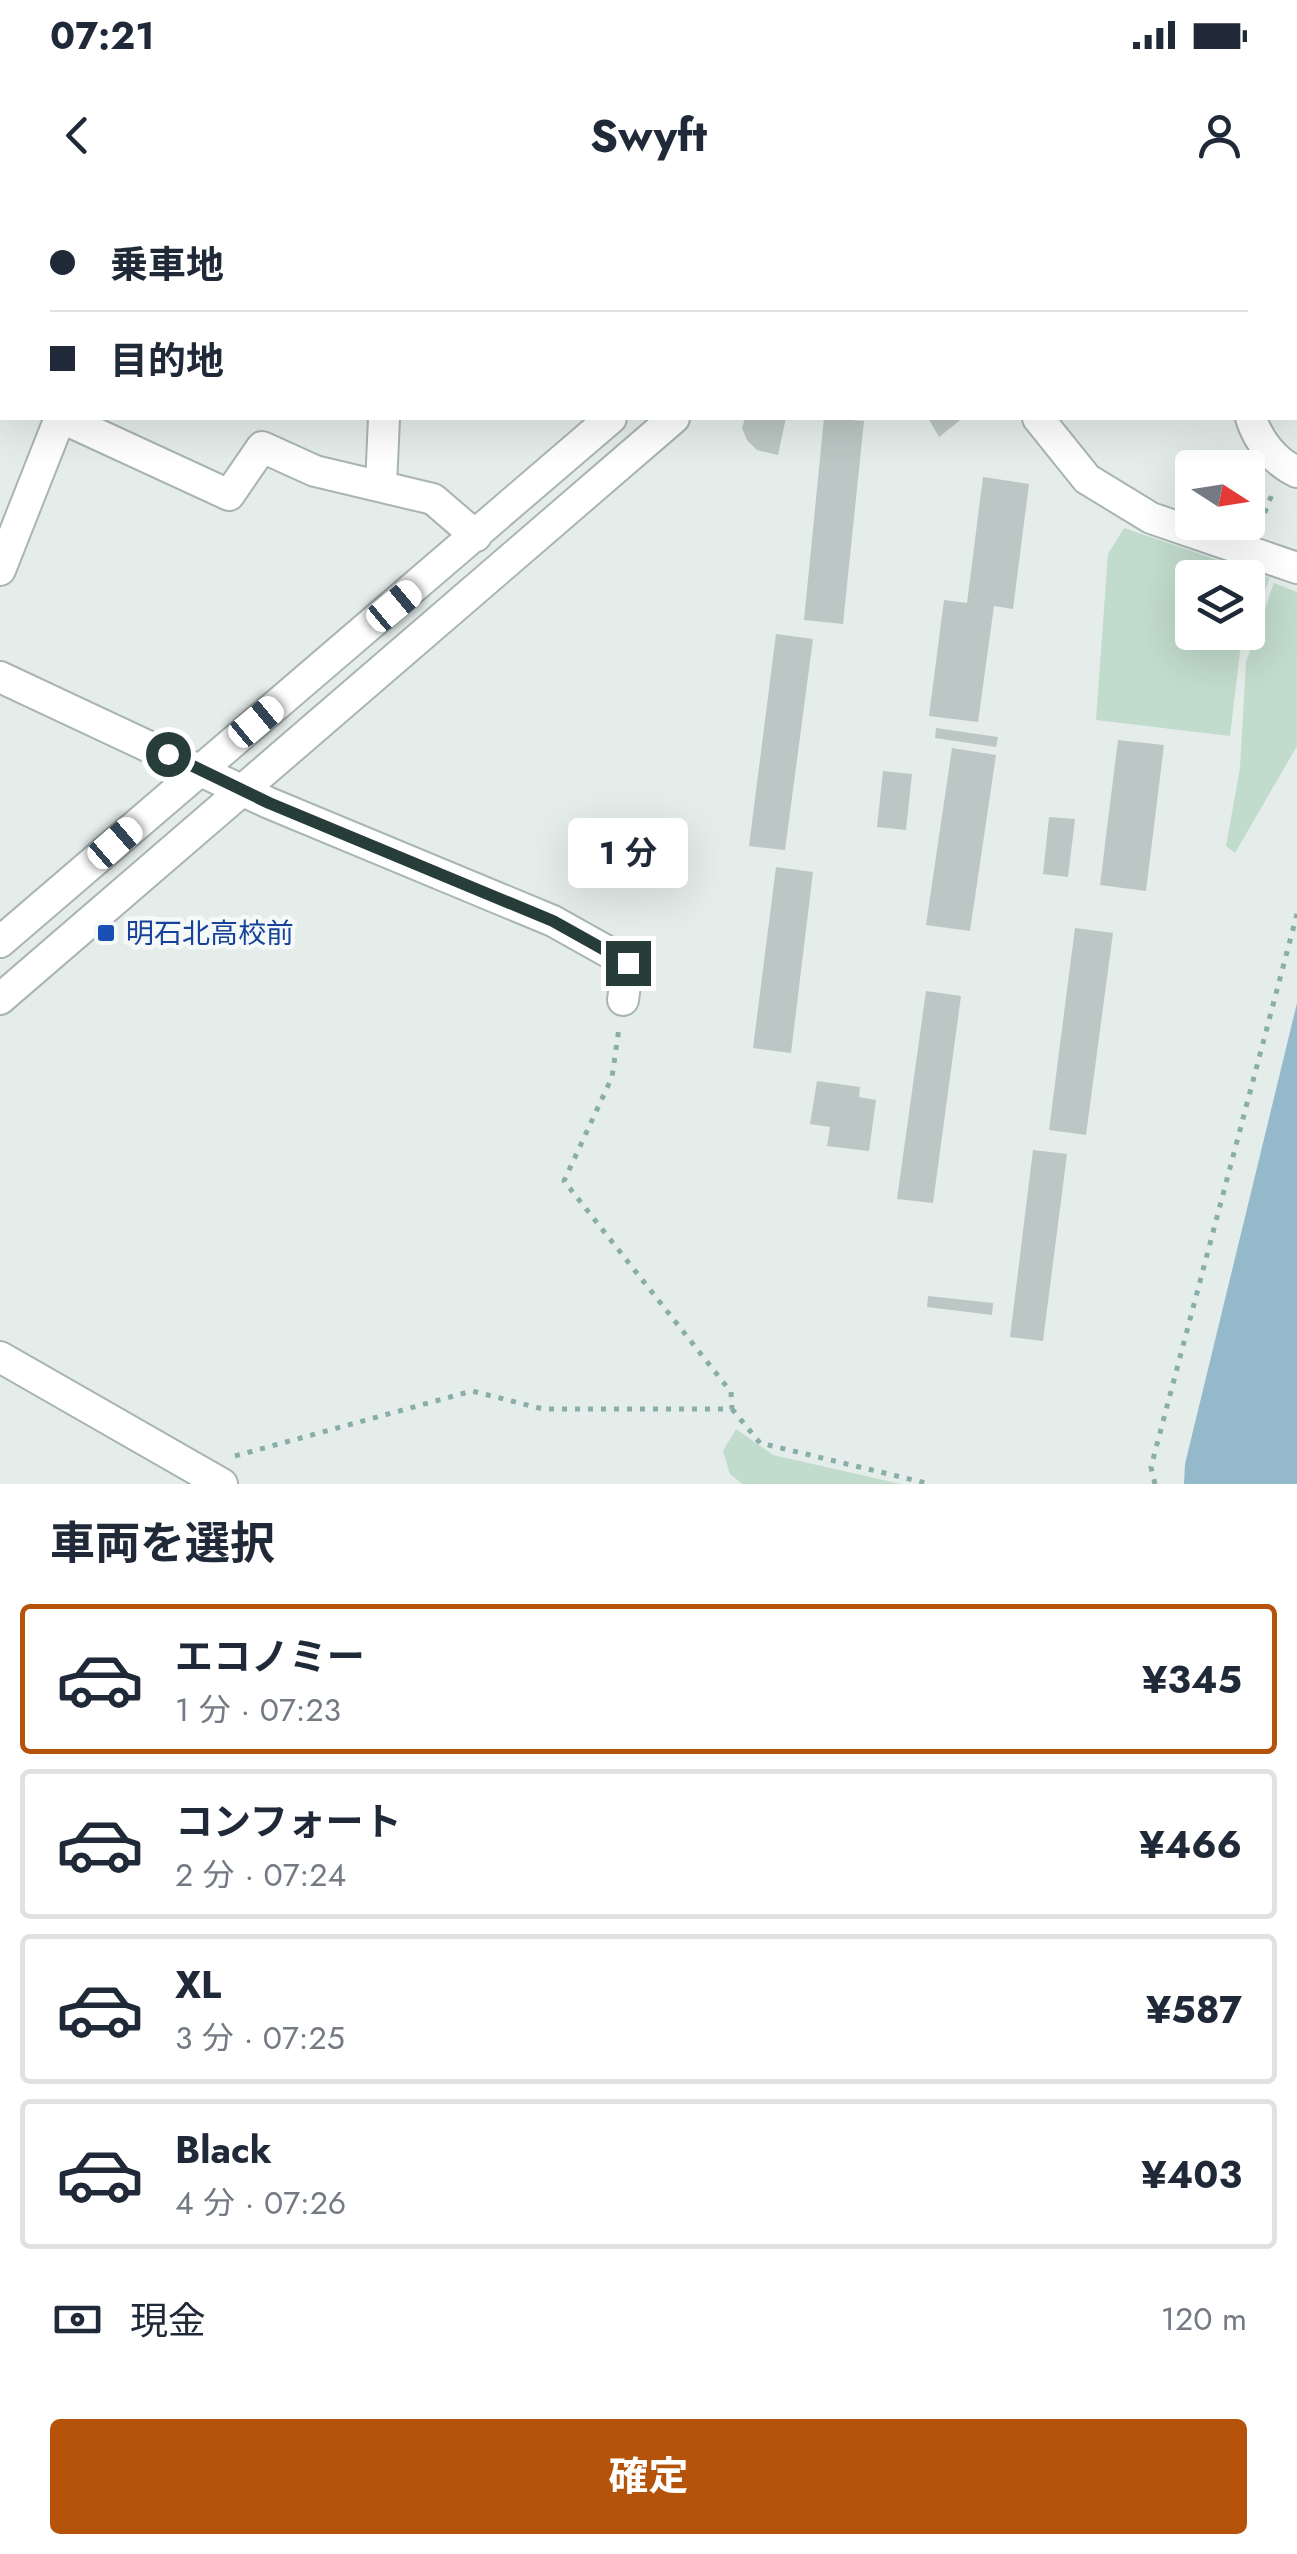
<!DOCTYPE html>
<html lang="ja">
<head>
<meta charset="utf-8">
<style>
	:root { --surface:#fff; --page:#f2f2f3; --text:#1f2937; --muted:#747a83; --line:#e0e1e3; --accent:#b45309 }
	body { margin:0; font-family:Jost,"Noto Sans JP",sans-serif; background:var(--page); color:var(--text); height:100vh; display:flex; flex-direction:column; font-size:38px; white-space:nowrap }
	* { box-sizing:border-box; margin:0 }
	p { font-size:32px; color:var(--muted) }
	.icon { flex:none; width:55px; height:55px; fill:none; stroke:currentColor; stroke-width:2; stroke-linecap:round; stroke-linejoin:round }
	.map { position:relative; height:1284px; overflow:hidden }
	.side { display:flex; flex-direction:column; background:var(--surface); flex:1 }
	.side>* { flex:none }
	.top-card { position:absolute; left:0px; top:0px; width:1298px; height:220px; box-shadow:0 10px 40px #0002; display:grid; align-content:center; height:220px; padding:0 50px; background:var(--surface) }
	.needle { width:65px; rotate:102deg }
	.tools { position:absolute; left:1175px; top:250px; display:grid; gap:20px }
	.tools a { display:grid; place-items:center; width:90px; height:90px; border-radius:10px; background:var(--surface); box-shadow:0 10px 40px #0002; font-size:50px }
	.end { position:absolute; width:45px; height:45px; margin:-22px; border:12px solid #263d3a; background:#fff; box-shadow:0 0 0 5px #fff }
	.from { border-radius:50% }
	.bubble { position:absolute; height:70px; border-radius:10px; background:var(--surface); box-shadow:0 10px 40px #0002; font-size:32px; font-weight:700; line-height:70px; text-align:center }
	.car { position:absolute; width:30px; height:60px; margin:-30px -15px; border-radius:12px; box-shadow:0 0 8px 2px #0007; background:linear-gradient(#fff 24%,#345 0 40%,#fff 0 76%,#345 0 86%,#fff 0) }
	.top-card b { display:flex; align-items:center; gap:35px; height:95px; font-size:38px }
	.top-card b+b { border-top:2px solid var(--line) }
	.top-card i { width:25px; height:25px; background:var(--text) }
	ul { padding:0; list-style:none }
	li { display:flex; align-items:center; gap:30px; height:150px; margin:0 20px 15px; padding:0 30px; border:5px solid var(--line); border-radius:10px }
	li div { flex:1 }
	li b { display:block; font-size:38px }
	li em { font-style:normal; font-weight:700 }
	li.active { border-color:var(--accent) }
	li>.icon { width:90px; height:90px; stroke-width:1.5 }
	h2 { padding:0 50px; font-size:45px; line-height:120px }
	.pay { display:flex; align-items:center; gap:25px; height:110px; padding:0 50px; font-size:38px }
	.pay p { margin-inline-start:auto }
	.primary-button { display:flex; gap:20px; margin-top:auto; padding:20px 50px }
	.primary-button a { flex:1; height:115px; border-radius:10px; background:var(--accent); color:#fff; font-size:40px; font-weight:700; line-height:115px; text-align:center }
	.status { display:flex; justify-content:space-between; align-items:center; height:70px; padding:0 50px; background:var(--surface); direction:ltr }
	.status svg { height:28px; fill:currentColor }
	header { display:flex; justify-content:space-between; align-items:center; height:130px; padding:0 50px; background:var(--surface); font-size:45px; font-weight:700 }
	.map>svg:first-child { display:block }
	.built { fill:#d3dcda }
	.green { fill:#c1dbcc; fill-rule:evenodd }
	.water { fill:#93b9cb }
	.building { fill:#bbc7c4 }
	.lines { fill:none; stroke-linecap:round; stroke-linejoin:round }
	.minor-casing { stroke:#a8b5b2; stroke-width:34 }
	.path { stroke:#89ada8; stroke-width:5; stroke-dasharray:5 8; stroke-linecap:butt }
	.minor { stroke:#fff; stroke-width:30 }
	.route { stroke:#263d3a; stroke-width:12 }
	.transit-dot { fill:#1a4fb4; stroke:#f5f9f8; stroke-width:4 }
	.labels { text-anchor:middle; stroke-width:9; stroke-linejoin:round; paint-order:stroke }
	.transit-label { font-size:28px; fill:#164399; stroke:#f5f9f8; text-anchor:start }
</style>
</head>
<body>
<div class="status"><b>07:21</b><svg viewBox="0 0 49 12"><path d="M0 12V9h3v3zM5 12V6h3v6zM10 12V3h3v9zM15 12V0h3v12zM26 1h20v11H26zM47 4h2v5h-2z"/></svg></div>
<header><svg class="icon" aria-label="back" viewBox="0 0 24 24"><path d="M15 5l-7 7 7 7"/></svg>Swyft<svg class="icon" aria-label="person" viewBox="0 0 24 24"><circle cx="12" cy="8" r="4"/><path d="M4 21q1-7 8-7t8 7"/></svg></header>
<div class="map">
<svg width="1297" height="1284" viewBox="0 0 1297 1284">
	<rect width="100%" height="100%" fill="#e5edeb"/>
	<!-- built -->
	<path class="built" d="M339,0H794V2H336Z"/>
	<!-- green -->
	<path class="green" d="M1124,328L1270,378L1240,452L1230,536L1096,520L1108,354ZM1192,378H1248V432H1192Z
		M1274,383L1297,392V546L1235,653L1226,646L1240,568L1246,462Z
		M736,1229L773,1255L901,1284H742L730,1274L723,1251Z"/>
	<!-- water -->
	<path class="water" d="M1297,803V1284H1184L1185,1264Z"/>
	<!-- building -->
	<path class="building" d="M745,218H786L778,255L757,250L747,240L742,228Z
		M824,218L864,221L843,424L804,420Z
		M928,218H963L939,237Z
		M983,277L1029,284L1013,409L994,406L978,522L929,516L944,400L967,403Z
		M776,434L813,439L785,650L749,646Z
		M936,528L998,537L996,547L935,538Z
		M1118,540L1164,545L1146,691L1100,685Z
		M952,548L996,555L970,731L926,725Z
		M883,571L912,574L906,630L877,627Z
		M1049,617L1075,619L1068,677L1043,674Z
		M776,667L813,672L791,853L753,848Z
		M1075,728L1113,733L1086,935L1049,930Z
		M926,791L961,796L933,1003L897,999Z
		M817,881L860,887L859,897L876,900L869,951L827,946L830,927L810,924Z
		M1033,950L1067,954L1043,1141L1010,1137Z
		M928,1096L993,1103L992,1115L927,1107Z"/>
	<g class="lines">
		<defs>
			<path id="minor" d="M217,0L224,2
				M894,0L895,2
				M79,2V0
				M284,2L286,0
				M856,2L859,0
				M922,2L925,0
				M1249,2V0
				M0,89L2,93
				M62,218L229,295L262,247L315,271L433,299L476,336
				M1038,218L1087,279L1151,318L1297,368
				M1251,218C1258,241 1275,262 1297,272
				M381,286L384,218
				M0,370L60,218
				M0,477L269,603L553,721L628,763L623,800
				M0,742L611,218
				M0,799L674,218
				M0,1157L222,1284"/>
		</defs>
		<!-- minor casing -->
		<use href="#minor" class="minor-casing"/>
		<!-- path -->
		<path class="path" d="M1260,325L1274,289
			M732,1209L760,1243L930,1284
			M235,1256L472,1191L543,1209H732L731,1192L564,981L612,877L619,828
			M1155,1284L1151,1267L1297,714"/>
		<!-- minor -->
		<use href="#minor" class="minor"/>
	</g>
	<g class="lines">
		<!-- route -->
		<path class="route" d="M168,554L269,603L553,721L628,763"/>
	</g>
	<!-- markers -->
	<rect class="transit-dot" x="96" y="723" width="20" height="20" rx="5"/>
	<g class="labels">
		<!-- transit labels -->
		<g class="transit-label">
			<text x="126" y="743">明石北高校前</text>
		</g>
	</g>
</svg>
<div class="tools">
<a><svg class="needle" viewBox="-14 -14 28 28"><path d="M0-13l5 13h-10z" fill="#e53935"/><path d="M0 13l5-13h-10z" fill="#747a83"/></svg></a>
<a><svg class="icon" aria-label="layers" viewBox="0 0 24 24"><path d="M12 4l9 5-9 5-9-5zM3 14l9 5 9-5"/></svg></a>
</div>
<i class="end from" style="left:168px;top:554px"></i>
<i class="end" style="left:628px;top:763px"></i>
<div class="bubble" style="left:568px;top:618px;width:120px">1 分</div>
<i class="car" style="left:394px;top:406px;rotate:50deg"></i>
<i class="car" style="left:256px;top:522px;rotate:50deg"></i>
<i class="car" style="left:115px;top:643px;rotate:49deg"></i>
<div class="top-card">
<b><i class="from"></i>乗車地</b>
<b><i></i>目的地</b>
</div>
</div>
<section class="side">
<h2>車両を選択</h2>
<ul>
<li class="active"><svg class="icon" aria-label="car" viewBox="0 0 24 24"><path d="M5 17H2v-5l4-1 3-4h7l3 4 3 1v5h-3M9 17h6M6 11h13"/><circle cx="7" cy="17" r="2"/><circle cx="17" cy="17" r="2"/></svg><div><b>エコノミー</b><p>1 分 · 07:23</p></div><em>¥345</em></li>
<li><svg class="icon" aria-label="car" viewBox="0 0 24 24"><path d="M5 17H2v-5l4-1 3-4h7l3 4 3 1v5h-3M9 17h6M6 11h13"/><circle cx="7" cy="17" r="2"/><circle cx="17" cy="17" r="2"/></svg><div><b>コンフォート</b><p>2 分 · 07:24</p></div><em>¥466</em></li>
<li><svg class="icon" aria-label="car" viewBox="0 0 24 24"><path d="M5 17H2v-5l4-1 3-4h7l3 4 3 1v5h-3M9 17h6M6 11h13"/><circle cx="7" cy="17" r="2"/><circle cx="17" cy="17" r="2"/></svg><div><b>XL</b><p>3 分 · 07:25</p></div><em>¥587</em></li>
<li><svg class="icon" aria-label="car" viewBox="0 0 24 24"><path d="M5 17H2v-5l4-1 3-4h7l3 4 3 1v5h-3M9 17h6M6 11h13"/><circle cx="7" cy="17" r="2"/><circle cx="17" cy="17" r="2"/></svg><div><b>Black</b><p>4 分 · 07:26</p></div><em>¥403</em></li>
</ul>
<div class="pay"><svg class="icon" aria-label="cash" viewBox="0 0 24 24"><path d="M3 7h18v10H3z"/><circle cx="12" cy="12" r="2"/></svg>現金<p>120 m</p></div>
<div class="primary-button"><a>確定</a></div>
</section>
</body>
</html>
